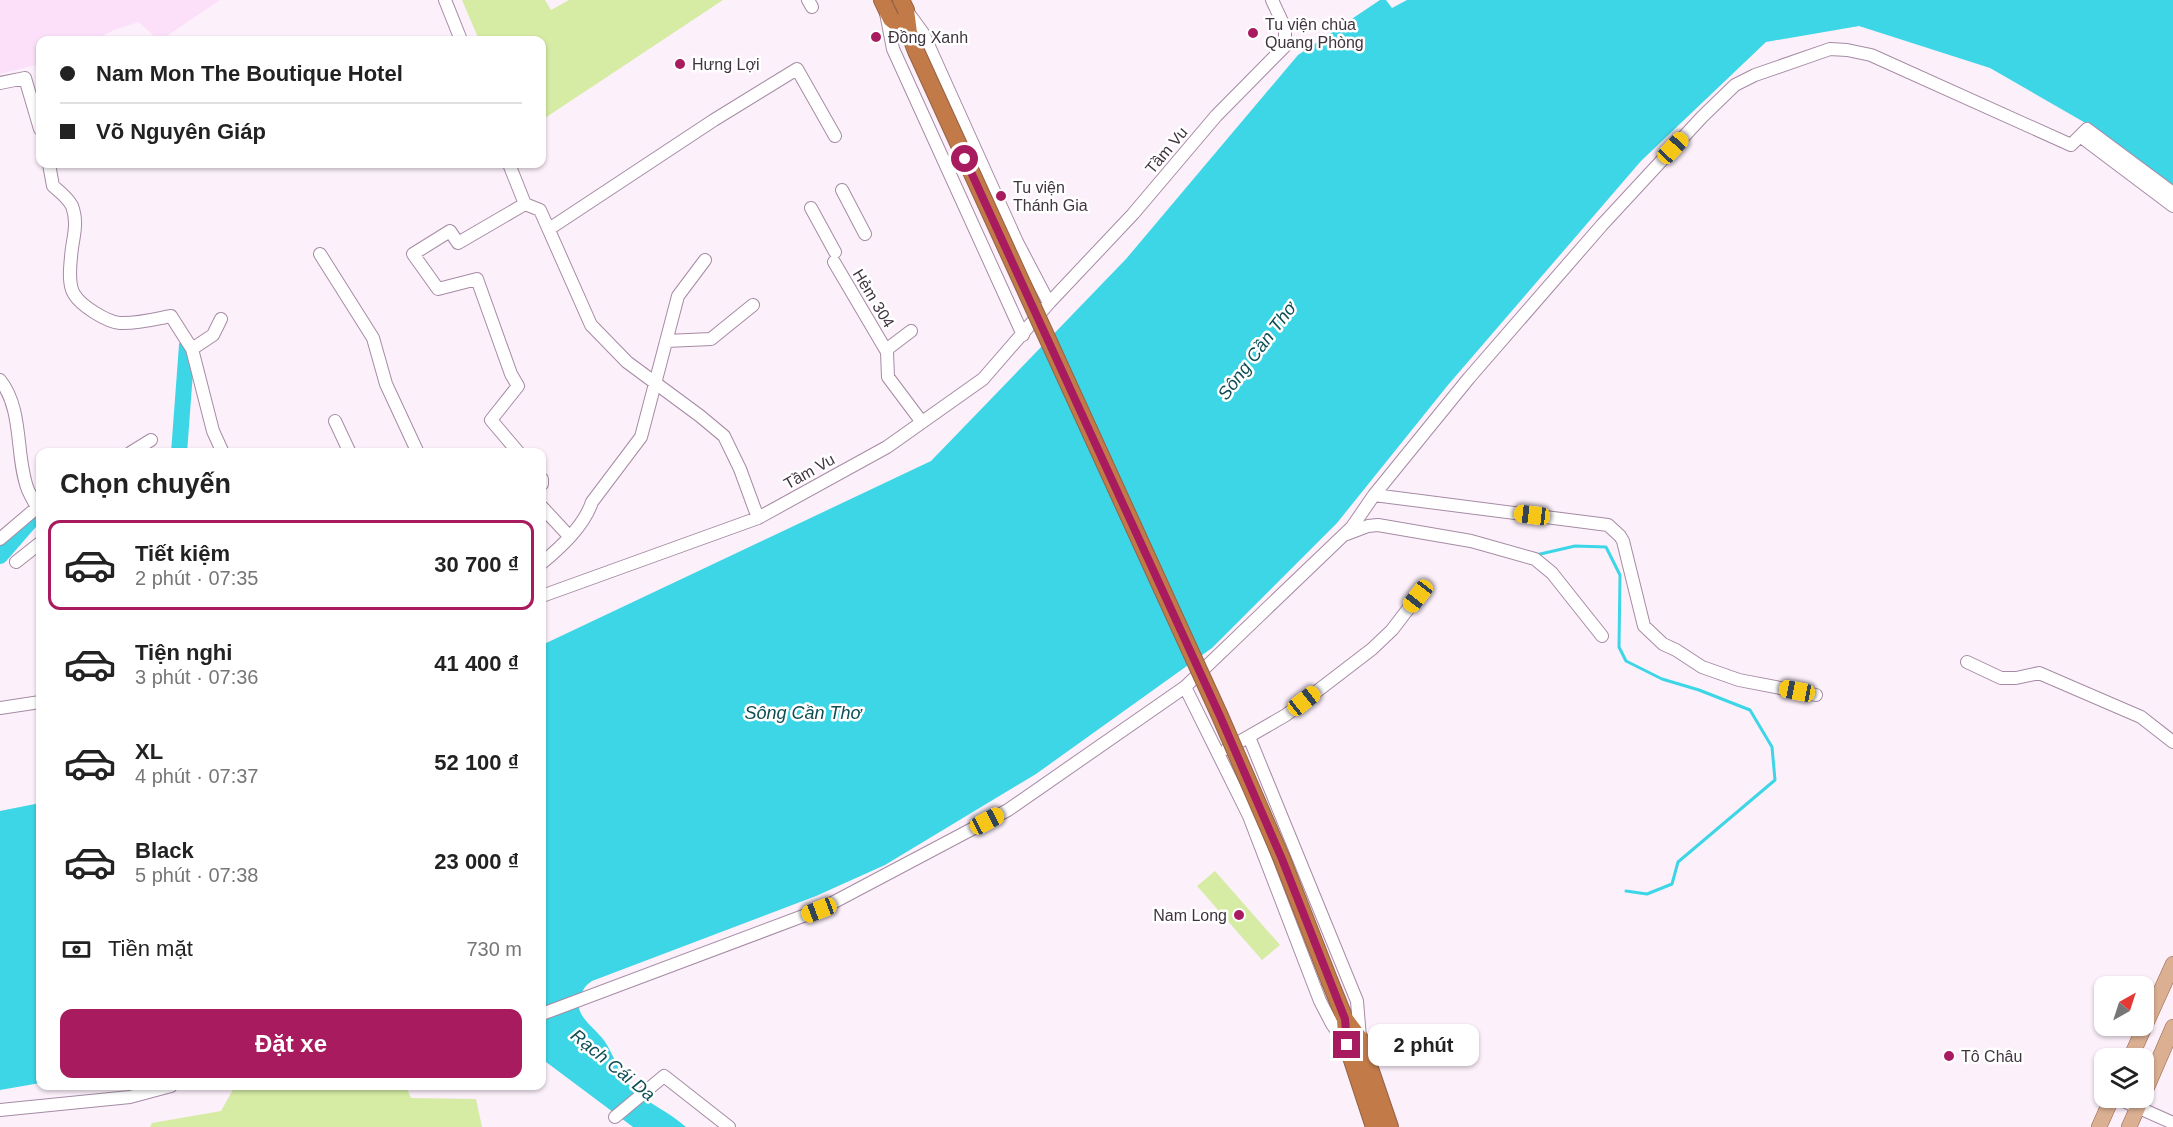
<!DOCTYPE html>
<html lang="vi">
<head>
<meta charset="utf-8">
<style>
	:root { --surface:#fff; --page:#f2f2f2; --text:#222; --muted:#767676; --line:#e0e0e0; --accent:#a81c5f }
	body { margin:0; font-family:Arial,sans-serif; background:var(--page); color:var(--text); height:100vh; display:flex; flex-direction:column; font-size:22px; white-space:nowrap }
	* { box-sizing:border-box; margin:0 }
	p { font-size:20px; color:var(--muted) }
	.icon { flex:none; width:33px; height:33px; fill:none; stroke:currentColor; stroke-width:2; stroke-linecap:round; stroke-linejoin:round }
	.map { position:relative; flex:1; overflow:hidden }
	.side { position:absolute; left:36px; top:448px; width:510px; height:642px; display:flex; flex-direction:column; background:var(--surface); border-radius:12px; box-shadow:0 2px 4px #0004 }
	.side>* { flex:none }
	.banner { position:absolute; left:36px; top:36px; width:510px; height:132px; border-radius:12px; box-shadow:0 2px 4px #0004; display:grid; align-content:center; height:132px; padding:0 24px; background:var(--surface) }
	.needle { width:39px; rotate:39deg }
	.tools { position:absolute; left:2094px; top:976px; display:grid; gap:12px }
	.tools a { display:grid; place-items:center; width:60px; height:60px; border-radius:12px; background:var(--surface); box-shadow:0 2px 4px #0004; font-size:30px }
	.end { position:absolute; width:27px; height:27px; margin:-14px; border:8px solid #a81c5f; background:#fff; box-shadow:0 0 0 3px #fff }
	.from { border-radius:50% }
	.bubble { position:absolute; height:42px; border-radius:12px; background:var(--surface); box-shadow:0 2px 4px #0004; font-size:20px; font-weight:600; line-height:42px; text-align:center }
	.car { position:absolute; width:18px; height:36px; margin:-18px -9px; border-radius:8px; box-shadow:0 0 4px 2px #0007; background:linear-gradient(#f5c518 24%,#345 0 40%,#f5c518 0 76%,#345 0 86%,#f5c518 0) }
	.banner b { display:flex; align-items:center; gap:21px; height:57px; font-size:22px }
	.banner b+b { border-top:2px solid var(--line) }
	.banner i { width:15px; height:15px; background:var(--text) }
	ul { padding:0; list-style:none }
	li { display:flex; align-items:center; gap:18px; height:90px; margin:0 12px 9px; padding:0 12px; border:3px solid transparent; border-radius:12px }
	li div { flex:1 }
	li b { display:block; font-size:22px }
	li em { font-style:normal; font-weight:600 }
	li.current { border-color:var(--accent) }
	li>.icon { width:54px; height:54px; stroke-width:1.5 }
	h2 { padding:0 24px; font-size:27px; line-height:72px }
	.pay { display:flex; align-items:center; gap:15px; height:66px; padding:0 24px; font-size:22px }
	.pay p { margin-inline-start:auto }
	.primary-button { display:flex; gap:12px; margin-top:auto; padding:12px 24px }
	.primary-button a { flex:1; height:69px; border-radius:12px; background:var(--accent); color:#fff; font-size:24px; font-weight:600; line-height:69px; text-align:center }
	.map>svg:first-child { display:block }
	.built { fill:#fce0fa }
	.green { fill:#d6eca4 }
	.water { fill:#3dd6e6 }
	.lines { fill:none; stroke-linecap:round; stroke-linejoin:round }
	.stream { stroke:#3dd6e6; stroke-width:3 }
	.river { stroke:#3dd6e6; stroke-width:16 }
	.minor-casing { stroke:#a68ba4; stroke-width:14 }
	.major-casing { stroke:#946246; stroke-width:16 }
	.highway-casing { stroke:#946246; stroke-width:18 }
	.minor { stroke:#fff; stroke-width:12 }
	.major { stroke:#daaf92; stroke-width:15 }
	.highway { stroke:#c27a49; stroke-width:16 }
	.highway-bridge-casing { stroke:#946246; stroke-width:18; stroke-linecap:butt }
	.highway-bridge { stroke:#c27a49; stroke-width:16 }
	.route { stroke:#a81c5f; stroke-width:8 }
	.poi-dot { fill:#a81c5f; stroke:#fff; stroke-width:2 }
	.labels { text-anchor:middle; stroke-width:5; stroke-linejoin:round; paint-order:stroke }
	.poi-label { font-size:16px; fill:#40353f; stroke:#fff; text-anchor:start }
	.street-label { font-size:16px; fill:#40353f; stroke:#fff }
	.water-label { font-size:18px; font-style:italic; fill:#0d4e55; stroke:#fff }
</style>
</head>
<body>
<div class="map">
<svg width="2173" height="1127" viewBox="0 0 2173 1127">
	<rect width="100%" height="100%" fill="#fcf0fb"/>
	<!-- built -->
	<path class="built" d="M0,0H220L161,40H158L139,22L114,30L95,40H40V64L0,74Z"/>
	<!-- green -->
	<path class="green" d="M462,0H545L551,10L569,0H723L542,120V40H479Z
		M1215,871L1280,945L1262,960L1197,886Z
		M235,1086H406L411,1098L476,1099L482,1127H150L152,1123L221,1111Z"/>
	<!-- water -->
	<path class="water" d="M1380,0H1386L1392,8L1407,0H2173V188L2089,125L1990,68L1859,26L1766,42L1641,161L1448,385L1337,523L1212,648L1036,774L885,865L816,896L592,981C585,986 584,988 581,995C570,1016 599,1029 607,1045C616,1060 620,1077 633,1089C649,1104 669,1112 686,1127H633L542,1059V645L931,461L1126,259L1298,55Z
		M40,803V1083L0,1090V811Z"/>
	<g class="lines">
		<!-- stream -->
		<path class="stream" d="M1536,555L1575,546L1606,547L1620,575L1619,647L1626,661L1662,679L1699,690L1750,710L1772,747L1775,780L1678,862L1672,884L1647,894L1626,891"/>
		<!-- river -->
		<path class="river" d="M179,453L187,345
			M0,556L40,510"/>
		<defs>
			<path id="minor" d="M445,0L461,40
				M808,0L812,7
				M907,11L923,33L1017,242L1049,303
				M886,13L893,49L1023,335
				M0,83L25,78L40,129
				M2080,136L2087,129L2173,193
				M49,164L53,186C60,192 68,198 72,206C79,224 72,240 71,257C70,268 68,284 74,294C81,306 107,322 120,323C137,324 155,319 171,316L192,349L213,431L223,453
				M509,164L525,204L540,210L591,325L627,362L700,416L724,436L740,469L758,518
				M842,190L865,234
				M811,208L835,252
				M549,229L714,120L797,69L835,136
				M320,254L373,338L386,384L418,453
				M834,262L887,352L888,377L921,421
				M666,341L711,339L753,305
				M192,349L213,335L221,319
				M886,350L911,331
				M0,380C24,410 15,457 28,490C31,496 34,502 37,507
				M335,421L350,453
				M130,453L151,440
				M519,453L491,420L518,386L511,374L477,279L438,289L413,254L450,231L458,243L525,204
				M542,479V484
				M1374,495L1608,525L1620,536L1623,541L1644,626L1663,644L1676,650L1702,667L1739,680L1816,695
				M542,507L569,536
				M1347,534L1368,526L1378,525L1471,541L1535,559L1552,573L1602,636
				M0,539L40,505
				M16,562L40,543
				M542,563C561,547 584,526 592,502L641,437L678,296L705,260
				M542,596L758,518L887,447L983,379L1049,303L1133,214L1216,116L1285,46V28L1272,0
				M1967,662L2001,678H2016L2039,673L2141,717L2173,742
				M1185,687L1249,816L1320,1001L1332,1024L1346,1044
				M0,708L40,702
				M1249,737L1357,1001L1360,1038
				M1227,749L1286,715L1372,649L1392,630L1418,596
				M542,1014L819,910L1008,810L1185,687L1352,527L1374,495L1469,378L1602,225L1702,117L1735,85L1755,75L1830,49L1847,50L1871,55L2071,145L2080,136L2173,206
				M2117,1098L2173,1123
				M0,1110L130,1097L171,1086
				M615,1117L664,1076L729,1127"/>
			<path id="major" d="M2130,1059L2173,964
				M2144,1094L2173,1027
				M2099,1127L2112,1098
				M2129,1127L2142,1098"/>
			<path id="highway" d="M882,0L891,19L909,33
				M901,0L906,10L909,33L916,51
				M1330,982L1345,1019L1360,1039L1390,1127
				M1345,1020L1347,1045L1374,1127"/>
		</defs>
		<!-- minor casing -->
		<use href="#minor" class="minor-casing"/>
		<!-- major casing -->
		<use href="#major" class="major-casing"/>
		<!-- highway casing -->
		<use href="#highway" class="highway-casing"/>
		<!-- minor -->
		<use href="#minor" class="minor"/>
		<!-- major -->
		<use href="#major" class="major"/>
		<!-- highway -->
		<use href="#highway" class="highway"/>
		<defs>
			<path id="highway-bridge" d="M916,51L1220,716L1282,859L1330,982"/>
		</defs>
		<!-- highway-bridge casing -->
		<use href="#highway-bridge" class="highway-bridge-casing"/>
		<!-- highway-bridge -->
		<use href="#highway-bridge" class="highway-bridge"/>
	</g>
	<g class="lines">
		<!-- route -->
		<path class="route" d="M965,159L1220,716L1282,859L1345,1019L1347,1045"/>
	</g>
	<!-- markers -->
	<g class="poi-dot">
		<circle cx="1253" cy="33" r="6"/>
		<circle cx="876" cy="37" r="6"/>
		<circle cx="680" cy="64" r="6"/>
		<circle cx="1001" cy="196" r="6"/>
		<circle cx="1239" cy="915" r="6"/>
		<circle cx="1949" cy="1056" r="6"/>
	</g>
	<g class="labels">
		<!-- poi labels -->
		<g class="poi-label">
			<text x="1265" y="30">Tu viện chùa<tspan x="1265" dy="18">Quang Phòng</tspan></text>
			<text x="888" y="43">Đồng Xanh</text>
			<text x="692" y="70">Hưng Lợi</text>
			<text x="1013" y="193">Tu viện<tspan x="1013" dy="18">Thánh Gia</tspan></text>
			<text x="1227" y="921" text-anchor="end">Nam Long</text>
			<text x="1961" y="1062">Tô Châu</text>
		</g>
		<!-- street labels -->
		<g class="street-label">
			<text transform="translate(1166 150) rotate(-50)" y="6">Tầm Vu</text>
			<text transform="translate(874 298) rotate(59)" y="6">Hẻm 304</text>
			<text transform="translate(809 471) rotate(-29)" y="6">Tầm Vu</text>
		</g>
		<!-- water labels -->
		<g class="water-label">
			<text transform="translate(1257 351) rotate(-53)" y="6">Sông Cần Thơ</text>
			<text x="803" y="719">Sông Cần Thơ</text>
			<text transform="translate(613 1065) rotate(39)" y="6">Rạch Cái Da</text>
		</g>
	</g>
</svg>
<div class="tools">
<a><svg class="needle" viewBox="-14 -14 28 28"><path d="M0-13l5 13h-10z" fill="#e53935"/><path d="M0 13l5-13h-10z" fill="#767676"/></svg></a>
<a><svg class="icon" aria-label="layers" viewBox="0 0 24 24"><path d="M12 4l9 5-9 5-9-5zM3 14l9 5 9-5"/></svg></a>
</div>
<i class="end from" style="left:965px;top:159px"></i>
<i class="end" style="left:1347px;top:1045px"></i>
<div class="bubble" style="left:1368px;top:1024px;width:111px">2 phút</div>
<i class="car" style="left:1673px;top:148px;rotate:43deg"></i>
<i class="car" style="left:1532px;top:515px;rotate:277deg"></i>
<i class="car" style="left:1418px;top:596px;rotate:218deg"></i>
<i class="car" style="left:1797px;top:691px;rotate:281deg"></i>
<i class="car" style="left:1304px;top:701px;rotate:52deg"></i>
<i class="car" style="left:987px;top:821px;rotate:62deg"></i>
<i class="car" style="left:819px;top:910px;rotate:249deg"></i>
<div class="banner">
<b><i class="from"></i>Nam Mon The Boutique Hotel</b>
<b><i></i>Võ Nguyên Giáp</b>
</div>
<section class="side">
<h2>Chọn chuyến</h2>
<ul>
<li class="current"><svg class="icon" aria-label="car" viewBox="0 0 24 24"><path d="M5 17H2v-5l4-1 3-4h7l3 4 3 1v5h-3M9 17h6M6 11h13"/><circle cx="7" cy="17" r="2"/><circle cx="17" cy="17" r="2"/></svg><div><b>Tiết kiệm</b><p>2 phút · 07:35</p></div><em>30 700 ₫</em></li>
<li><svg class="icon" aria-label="car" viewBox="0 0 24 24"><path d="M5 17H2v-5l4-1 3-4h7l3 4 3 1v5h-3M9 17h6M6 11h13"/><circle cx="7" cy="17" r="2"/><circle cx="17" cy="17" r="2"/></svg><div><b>Tiện nghi</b><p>3 phút · 07:36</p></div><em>41 400 ₫</em></li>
<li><svg class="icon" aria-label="car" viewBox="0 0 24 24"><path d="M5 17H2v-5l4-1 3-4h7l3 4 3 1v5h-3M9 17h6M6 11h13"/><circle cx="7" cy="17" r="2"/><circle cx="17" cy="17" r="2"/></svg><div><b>XL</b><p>4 phút · 07:37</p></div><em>52 100 ₫</em></li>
<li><svg class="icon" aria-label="car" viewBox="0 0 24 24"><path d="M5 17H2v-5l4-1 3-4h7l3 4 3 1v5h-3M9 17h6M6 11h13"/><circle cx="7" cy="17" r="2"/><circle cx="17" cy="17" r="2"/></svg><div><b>Black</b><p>5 phút · 07:38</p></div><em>23 000 ₫</em></li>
</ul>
<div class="pay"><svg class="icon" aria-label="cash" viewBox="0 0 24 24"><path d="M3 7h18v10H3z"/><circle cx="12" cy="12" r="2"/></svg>Tiền mặt<p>730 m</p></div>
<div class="primary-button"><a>Đặt xe</a></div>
</section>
</div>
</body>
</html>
